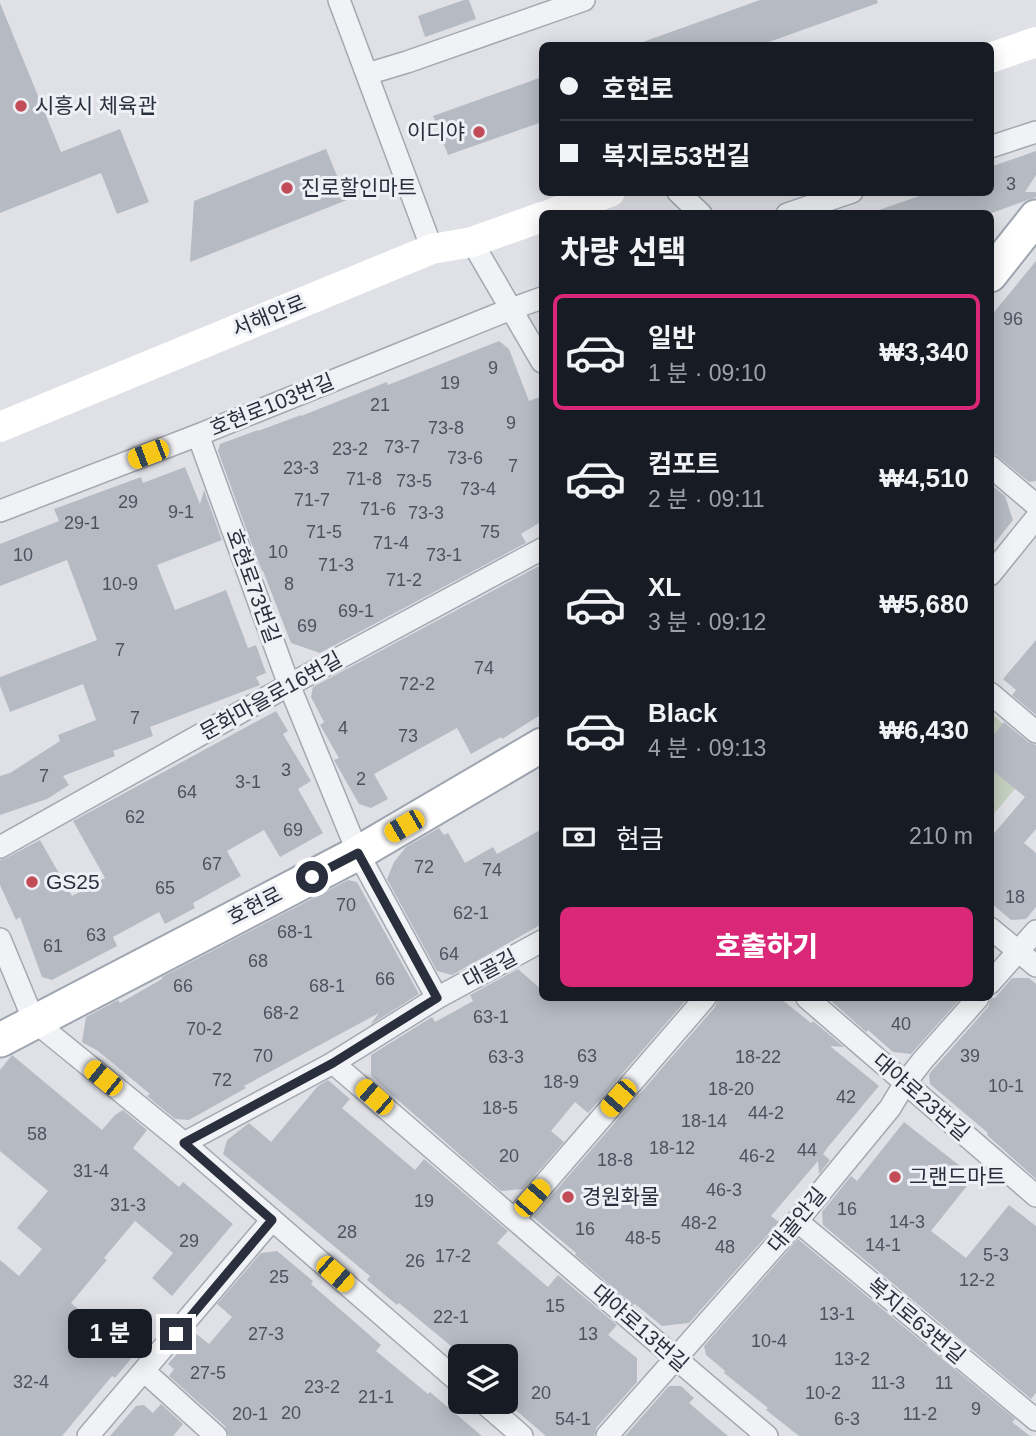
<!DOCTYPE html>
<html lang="ko">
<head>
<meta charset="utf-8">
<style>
	:root { --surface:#171b24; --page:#20242c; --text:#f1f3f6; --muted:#9ea1a6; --line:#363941; --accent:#db2777 }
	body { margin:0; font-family:Helvetica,"Noto Sans KR",sans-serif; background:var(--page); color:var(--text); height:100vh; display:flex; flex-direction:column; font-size:26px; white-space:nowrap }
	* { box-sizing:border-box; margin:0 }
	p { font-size:23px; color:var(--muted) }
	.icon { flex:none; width:38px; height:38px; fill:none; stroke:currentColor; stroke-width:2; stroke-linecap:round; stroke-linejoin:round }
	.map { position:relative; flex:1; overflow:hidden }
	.sheet { position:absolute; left:539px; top:210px; width:455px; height:791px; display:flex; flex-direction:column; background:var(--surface); border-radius:10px; box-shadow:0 4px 18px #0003 }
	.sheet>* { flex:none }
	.hud { position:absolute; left:539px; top:42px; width:455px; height:154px; border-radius:10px; box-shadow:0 4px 18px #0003; display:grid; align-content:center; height:154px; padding:0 21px; background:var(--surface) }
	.tools { position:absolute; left:448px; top:1344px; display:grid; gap:14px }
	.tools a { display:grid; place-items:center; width:70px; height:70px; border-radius:10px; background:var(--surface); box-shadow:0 4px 18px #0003; font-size:35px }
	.end { position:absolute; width:32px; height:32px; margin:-16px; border:9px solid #292f3c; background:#fff; box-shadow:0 0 0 4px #fff }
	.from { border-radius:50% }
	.bubble { position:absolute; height:49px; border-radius:10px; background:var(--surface); box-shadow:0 4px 18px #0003; font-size:23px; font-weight:800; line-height:49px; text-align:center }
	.car { position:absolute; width:21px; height:42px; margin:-21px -10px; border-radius:9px; box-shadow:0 0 5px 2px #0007; background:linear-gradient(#f5c518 24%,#345 0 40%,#f5c518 0 76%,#345 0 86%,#f5c518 0) }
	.hud b { display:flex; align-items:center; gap:24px; height:66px; font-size:26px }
	.hud b+b { border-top:2px solid var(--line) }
	.hud i { width:18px; height:18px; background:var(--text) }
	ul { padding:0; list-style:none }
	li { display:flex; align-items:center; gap:21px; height:116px; margin:0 14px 10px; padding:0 7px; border:4px solid transparent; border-radius:10px }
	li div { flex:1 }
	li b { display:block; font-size:26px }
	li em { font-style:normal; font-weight:800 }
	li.current { border-color:var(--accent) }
	li>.icon { width:63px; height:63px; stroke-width:1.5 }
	h2 { padding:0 21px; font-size:32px; line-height:84px }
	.pay { display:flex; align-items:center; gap:18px; height:77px; padding:0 21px; font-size:26px }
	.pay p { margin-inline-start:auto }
	.primary-button { display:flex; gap:14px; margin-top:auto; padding:14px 21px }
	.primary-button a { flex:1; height:80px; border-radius:10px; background:var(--accent); color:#fff; font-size:28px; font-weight:800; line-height:80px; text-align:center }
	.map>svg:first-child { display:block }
	.green { fill:#c4d0c0 }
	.building { fill:#b6bbc3 }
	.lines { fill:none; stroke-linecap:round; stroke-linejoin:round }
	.street-casing { stroke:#a5a8b0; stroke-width:24 }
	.primary-casing { stroke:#9fa5b1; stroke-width:37 }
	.street { stroke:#f1f2f5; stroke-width:21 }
	.secondary { stroke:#fff; stroke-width:30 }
	.primary { stroke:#fff; stroke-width:33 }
	.route { stroke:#292f3c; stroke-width:9 }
	.poi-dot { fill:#c34c59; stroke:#eef0f5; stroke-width:2.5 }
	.labels { text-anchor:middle; stroke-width:6; stroke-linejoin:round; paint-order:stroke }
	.number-label { font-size:18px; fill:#4c525e }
	.poi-label { font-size:21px; fill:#292f3c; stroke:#eef0f5; text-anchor:start }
	.street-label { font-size:21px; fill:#292f3c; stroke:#eef0f5 }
</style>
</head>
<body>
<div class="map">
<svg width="1036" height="1436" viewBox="0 0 1036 1436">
	<rect width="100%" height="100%" fill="#dfe1e7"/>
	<!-- green -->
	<path class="green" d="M991,713L1036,754V764L991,817Z"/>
	<!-- building -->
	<path class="building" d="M464,0H469L476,19L425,37L418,16Z
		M760,0H877L878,3L758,46H640V43Z
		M0,3L61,152L120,129L149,202L117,214L101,173L0,213Z
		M542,77V122L448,155L433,116Z
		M326,149L347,200L190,262L194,201Z
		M1036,151V175L1025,192H1036V197L989,214H880L879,210L931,192H990V167Z
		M1036,261V481L1029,482L990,450V317Z
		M499,341L509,349L529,401L542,396V521L521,534L526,543L320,653L291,643L263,571H262L256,556L218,451L220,444L258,430V431L301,415V416L387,382L388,385Z
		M185,467L200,504L204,490L222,540L157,565L175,610L226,590L248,648L256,645L266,673L256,677L260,685L150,727L153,736L113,751L115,756L63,776L69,785L47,799L0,815V776L10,773L60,741L58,735L96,720L83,684L10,712L0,686V677L97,640L67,560L0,586V544L59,521L54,509L141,477L143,483Z
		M990,484L1005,496L1013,520L990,549Z
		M539,566L542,573V714L502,739L501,737L471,754L457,728L374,774L388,799L371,808L359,804L334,760L339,758L320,725L324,722L311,697L313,687Z
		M1036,640V715L1012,695L1016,690L1003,679Z
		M276,711L288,731L283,734L311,781L298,789L323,833L280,857L264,830L227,851L241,876L193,903L195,908L165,924L159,912L113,937L117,946L52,980L42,977L20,917L16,920L0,885V860L6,858L40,840L72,896L105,878L73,821Z
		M1004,722L1028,742L1036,745V829L1024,843L1036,853V907L1026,919L1011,920L990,902V838L1025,797L990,768V739Z
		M439,828L444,835L448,833L465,863L493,847L497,854L542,829V924L452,975L437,971L387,879L394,862L406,847Z
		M348,880L357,882L419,994L370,1025L379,1013L244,1086L246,1088L189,1120L175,1119L147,1096L150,1094L98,1051L82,1042L86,1017L118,1000L120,1003L162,979V977Z
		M518,969L542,990V998H688L588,1113L575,1102L551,1131L564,1142L523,1189L501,1191L390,1093L371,1075V1055L432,1017L435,1022L473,1001L470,995Z
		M1012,978H1029L1036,984V1179L987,1135L988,1133L930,1084L929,1074L988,1007L991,998H995Z
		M718,998H780L811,1023L813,1021L844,1047L830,1046L879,1086L828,1147L823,1154L830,1160L819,1174L818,1161L771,1216L779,1222L689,1323L662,1326L635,1304L633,1305L575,1255L576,1253L533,1217L715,1007Z
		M832,998H961L911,1054L893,1052L868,1030L866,1032L830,1000Z
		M12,1055L102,1130L115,1115L123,1110L147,1130L133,1148L179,1187L183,1182L233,1224L172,1296L152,1278L173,1253L135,1221L104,1258L107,1260L71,1303L134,1355L115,1378L112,1376L62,1436H0V1260L19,1276L42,1249L17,1228L48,1191L0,1151V1070Z
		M328,1080L350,1099L342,1108L415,1170L424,1159L508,1231L497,1243L548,1287L558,1275L617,1325L608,1335L637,1358V1382L597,1427L594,1436H546L506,1402V1356H463L399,1303L397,1305L367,1280L370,1276L223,1154L227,1140L249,1123L271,1142L318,1086Z
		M904,1122L974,1177L931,1231L966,1258L1009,1205L1036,1226V1393L1031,1399L823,1225L822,1212L851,1176L857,1181Z
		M798,1239L1015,1419L1012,1422L1030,1436H799L766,1410L768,1408L724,1373L725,1371L706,1355L704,1346Z
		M277,1251L313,1281L311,1284L381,1345L376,1351L428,1394L430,1392L482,1436H229L225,1426L169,1376L174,1369L168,1364L195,1333L209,1344L232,1317L217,1304L261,1253Z
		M669,1386H681L694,1398L689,1403L728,1436H625Z
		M161,1404L183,1424L173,1436H110L136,1406L144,1405L153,1413Z"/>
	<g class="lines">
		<defs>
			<path id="street" d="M339,0L432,249
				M367,74L407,62L584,0
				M990,147L1036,132
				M678,192L701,214
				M787,214L852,192
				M472,242L542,362
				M198,435L289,685L358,853L437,998
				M990,466L1036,505
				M0,511L198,435L511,309L542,298
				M990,575L1036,518
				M990,693L1036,732
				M0,847L289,685L542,549
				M990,928L1036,966
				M0,939L34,1021L184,1143L460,1383
				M990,983L1036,931
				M807,998L1036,1196
				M333,1063C478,1187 621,1313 767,1436
				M184,1143L333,1063L437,998L542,941
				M515,1218L705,998
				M797,1221L1036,1420
				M144,1371L216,1436
				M483,1402L522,1436
				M88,1436L272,1220
				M607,1436L797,1221L890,1108L905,1083L923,1060L978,998"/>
			<path id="primary" d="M990,275L1036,217
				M0,1040L358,853L542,745"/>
		</defs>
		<!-- street casing -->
		<use href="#street" class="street-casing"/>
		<!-- primary casing -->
		<use href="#primary" class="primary-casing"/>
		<!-- street -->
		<use href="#street" class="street"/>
		<!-- secondary -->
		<path class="secondary" d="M990,58L1036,42
			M551,214L610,192
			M0,427L432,249L472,242L542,217"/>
		<!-- primary -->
		<use href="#primary" class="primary"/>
	</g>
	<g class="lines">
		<!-- route -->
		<path class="route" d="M176,1334L272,1220L184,1143L333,1063L437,998L358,853L312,877"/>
	</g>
	<!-- markers -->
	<g class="poi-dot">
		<circle cx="21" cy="106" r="7"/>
		<circle cx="479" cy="132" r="7"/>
		<circle cx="287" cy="188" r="7"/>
		<circle cx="32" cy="882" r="7"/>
		<circle cx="895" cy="1177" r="7"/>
		<circle cx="568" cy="1197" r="7"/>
	</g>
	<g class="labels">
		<!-- number labels -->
		<g class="number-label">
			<text x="1011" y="190">3</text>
			<text x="1013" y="325">96</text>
			<text x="493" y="374">9</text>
			<text x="450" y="389">19</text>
			<text x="380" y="411">21</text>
			<text x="511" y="429">9</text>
			<text x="446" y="434">73-8</text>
			<text x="402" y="453">73-7</text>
			<text x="350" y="455">23-2</text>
			<text x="465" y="464">73-6</text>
			<text x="513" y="472">7</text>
			<text x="301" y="474">23-3</text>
			<text x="364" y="485">71-8</text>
			<text x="414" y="487">73-5</text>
			<text x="478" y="495">73-4</text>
			<text x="312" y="506">71-7</text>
			<text x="128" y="508">29</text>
			<text x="378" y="515">71-6</text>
			<text x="181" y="518">9-1</text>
			<text x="426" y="519">73-3</text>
			<text x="82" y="529">29-1</text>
			<text x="324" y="538">71-5</text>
			<text x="490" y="538">75</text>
			<text x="391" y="549">71-4</text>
			<text x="278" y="558">10</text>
			<text x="23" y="561">10</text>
			<text x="444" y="561">73-1</text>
			<text x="336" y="571">71-3</text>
			<text x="404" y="586">71-2</text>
			<text x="120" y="590">10-9</text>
			<text x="289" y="590">8</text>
			<text x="356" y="617">69-1</text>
			<text x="307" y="632">69</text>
			<text x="120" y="656">7</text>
			<text x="484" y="674">74</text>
			<text x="417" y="690">72-2</text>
			<text x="135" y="724">7</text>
			<text x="343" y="734">4</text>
			<text x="408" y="742">73</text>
			<text x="286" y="776">3</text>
			<text x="44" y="782">7</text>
			<text x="361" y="785">2</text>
			<text x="248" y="788">3-1</text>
			<text x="187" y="798">64</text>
			<text x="135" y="823">62</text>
			<text x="293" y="836">69</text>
			<text x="212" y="870">67</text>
			<text x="424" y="873">72</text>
			<text x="492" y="876">74</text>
			<text x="165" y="894">65</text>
			<text x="1015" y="903">18</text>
			<text x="346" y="911">70</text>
			<text x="471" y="919">62-1</text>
			<text x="295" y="938">68-1</text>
			<text x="96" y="941">63</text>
			<text x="53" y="952">61</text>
			<text x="449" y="960">64</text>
			<text x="258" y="967">68</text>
			<text x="385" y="985">66</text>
			<text x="183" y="992">66</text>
			<text x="327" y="992">68-1</text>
			<text x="281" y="1019">68-2</text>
			<text x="491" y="1023">63-1</text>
			<text x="901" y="1030">40</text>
			<text x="204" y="1035">70-2</text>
			<text x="263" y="1062">70</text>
			<text x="587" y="1062">63</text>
			<text x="970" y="1062">39</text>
			<text x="506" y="1063">63-3</text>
			<text x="758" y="1063">18-22</text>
			<text x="222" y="1086">72</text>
			<text x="561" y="1088">18-9</text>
			<text x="1006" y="1092">10-1</text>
			<text x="731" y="1095">18-20</text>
			<text x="846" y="1103">42</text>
			<text x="500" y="1114">18-5</text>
			<text x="766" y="1119">44-2</text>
			<text x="704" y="1127">18-14</text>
			<text x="37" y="1140">58</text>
			<text x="672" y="1154">18-12</text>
			<text x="807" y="1156">44</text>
			<text x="509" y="1162">20</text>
			<text x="757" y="1162">46-2</text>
			<text x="615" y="1166">18-8</text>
			<text x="91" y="1177">31-4</text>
			<text x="724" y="1196">46-3</text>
			<text x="424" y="1207">19</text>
			<text x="128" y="1211">31-3</text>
			<text x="847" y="1215">16</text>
			<text x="907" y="1228">14-3</text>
			<text x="699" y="1229">48-2</text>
			<text x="585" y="1235">16</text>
			<text x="347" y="1238">28</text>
			<text x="643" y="1244">48-5</text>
			<text x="189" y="1247">29</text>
			<text x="883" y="1251">14-1</text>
			<text x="725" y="1253">48</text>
			<text x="996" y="1261">5-3</text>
			<text x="453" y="1262">17-2</text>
			<text x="415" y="1267">26</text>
			<text x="279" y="1283">25</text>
			<text x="977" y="1286">12-2</text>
			<text x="555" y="1312">15</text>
			<text x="837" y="1320">13-1</text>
			<text x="451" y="1323">22-1</text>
			<text x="266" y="1340">27-3</text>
			<text x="588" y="1340">13</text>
			<text x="769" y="1347">10-4</text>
			<text x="852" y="1365">13-2</text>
			<text x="208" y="1379">27-5</text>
			<text x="31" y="1388">32-4</text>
			<text x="888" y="1389">11-3</text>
			<text x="944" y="1389">11</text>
			<text x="322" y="1393">23-2</text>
			<text x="541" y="1399">20</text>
			<text x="823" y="1399">10-2</text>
			<text x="376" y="1403">21-1</text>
			<text x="976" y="1415">9</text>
			<text x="291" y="1419">20</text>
			<text x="250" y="1420">20-1</text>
			<text x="920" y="1420">11-2</text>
			<text x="573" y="1425">54-1</text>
			<text x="847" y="1425">6-3</text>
		</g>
		<!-- poi labels -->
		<g class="poi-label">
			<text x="35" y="113">시흥시 체육관</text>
			<text x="465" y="139" text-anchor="end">이디야</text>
			<text x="301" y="195">진로할인마트</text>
			<text x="46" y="889">GS25</text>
			<text x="909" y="1184">그랜드마트</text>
			<text x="582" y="1204">경원화물</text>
		</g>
		<!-- street labels -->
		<g class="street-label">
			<text transform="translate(269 316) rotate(-22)" y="7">서해안로</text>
			<text transform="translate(272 405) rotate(-22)" y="7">호현로103번길</text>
			<text transform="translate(253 586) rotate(70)" y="7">호현로73번길</text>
			<text transform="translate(271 696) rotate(-29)" y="7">문화마을로16번길</text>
			<text transform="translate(255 906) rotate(-27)" y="7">호현로</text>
			<text transform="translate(490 969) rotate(-28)" y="7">대골길</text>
			<text transform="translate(921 1097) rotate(41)" y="7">대야로23번길</text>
			<text transform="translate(797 1220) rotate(-50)" y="7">대골안길</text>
			<text transform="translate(916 1321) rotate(40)" y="7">복지로63번길</text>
			<text transform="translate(640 1328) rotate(41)" y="7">대야로13번길</text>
		</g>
	</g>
</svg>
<div class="tools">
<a><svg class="icon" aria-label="layers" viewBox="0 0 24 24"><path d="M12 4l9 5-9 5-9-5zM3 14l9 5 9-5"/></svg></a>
</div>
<i class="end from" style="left:312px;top:877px"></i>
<i class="end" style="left:176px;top:1334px"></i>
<div class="bubble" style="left:68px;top:1309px;width:84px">1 분</div>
<i class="car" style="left:148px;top:454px;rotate:249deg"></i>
<i class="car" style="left:404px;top:826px;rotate:240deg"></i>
<i class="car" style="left:103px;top:1078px;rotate:309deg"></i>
<i class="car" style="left:374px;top:1097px;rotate:311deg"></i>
<i class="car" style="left:618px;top:1098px;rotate:221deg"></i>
<i class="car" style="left:532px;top:1198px;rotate:41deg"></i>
<i class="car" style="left:335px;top:1274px;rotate:131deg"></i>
<div class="hud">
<b><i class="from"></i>호현로</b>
<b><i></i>복지로53번길</b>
</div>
<section class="sheet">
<h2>차량 선택</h2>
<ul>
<li class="current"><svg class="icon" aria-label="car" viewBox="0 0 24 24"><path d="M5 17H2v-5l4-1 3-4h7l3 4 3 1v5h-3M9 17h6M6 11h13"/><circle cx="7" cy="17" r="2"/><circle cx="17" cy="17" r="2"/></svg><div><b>일반</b><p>1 분 · 09:10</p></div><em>₩3,340</em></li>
<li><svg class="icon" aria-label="car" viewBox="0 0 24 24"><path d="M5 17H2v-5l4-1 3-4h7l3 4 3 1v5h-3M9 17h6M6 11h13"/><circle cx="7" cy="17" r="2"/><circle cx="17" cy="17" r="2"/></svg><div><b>컴포트</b><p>2 분 · 09:11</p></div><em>₩4,510</em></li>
<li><svg class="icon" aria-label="car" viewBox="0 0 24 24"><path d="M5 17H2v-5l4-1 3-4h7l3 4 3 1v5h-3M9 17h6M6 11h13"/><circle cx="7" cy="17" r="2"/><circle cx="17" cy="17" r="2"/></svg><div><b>XL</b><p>3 분 · 09:12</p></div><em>₩5,680</em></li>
<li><svg class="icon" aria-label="car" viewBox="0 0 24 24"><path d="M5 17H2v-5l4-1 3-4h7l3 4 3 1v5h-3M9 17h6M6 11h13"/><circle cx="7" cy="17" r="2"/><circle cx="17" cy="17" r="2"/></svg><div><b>Black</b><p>4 분 · 09:13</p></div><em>₩6,430</em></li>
</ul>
<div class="pay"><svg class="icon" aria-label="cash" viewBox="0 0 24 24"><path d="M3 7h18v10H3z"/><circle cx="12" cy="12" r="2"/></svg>현금<p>210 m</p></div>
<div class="primary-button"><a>호출하기</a></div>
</section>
</div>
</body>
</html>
